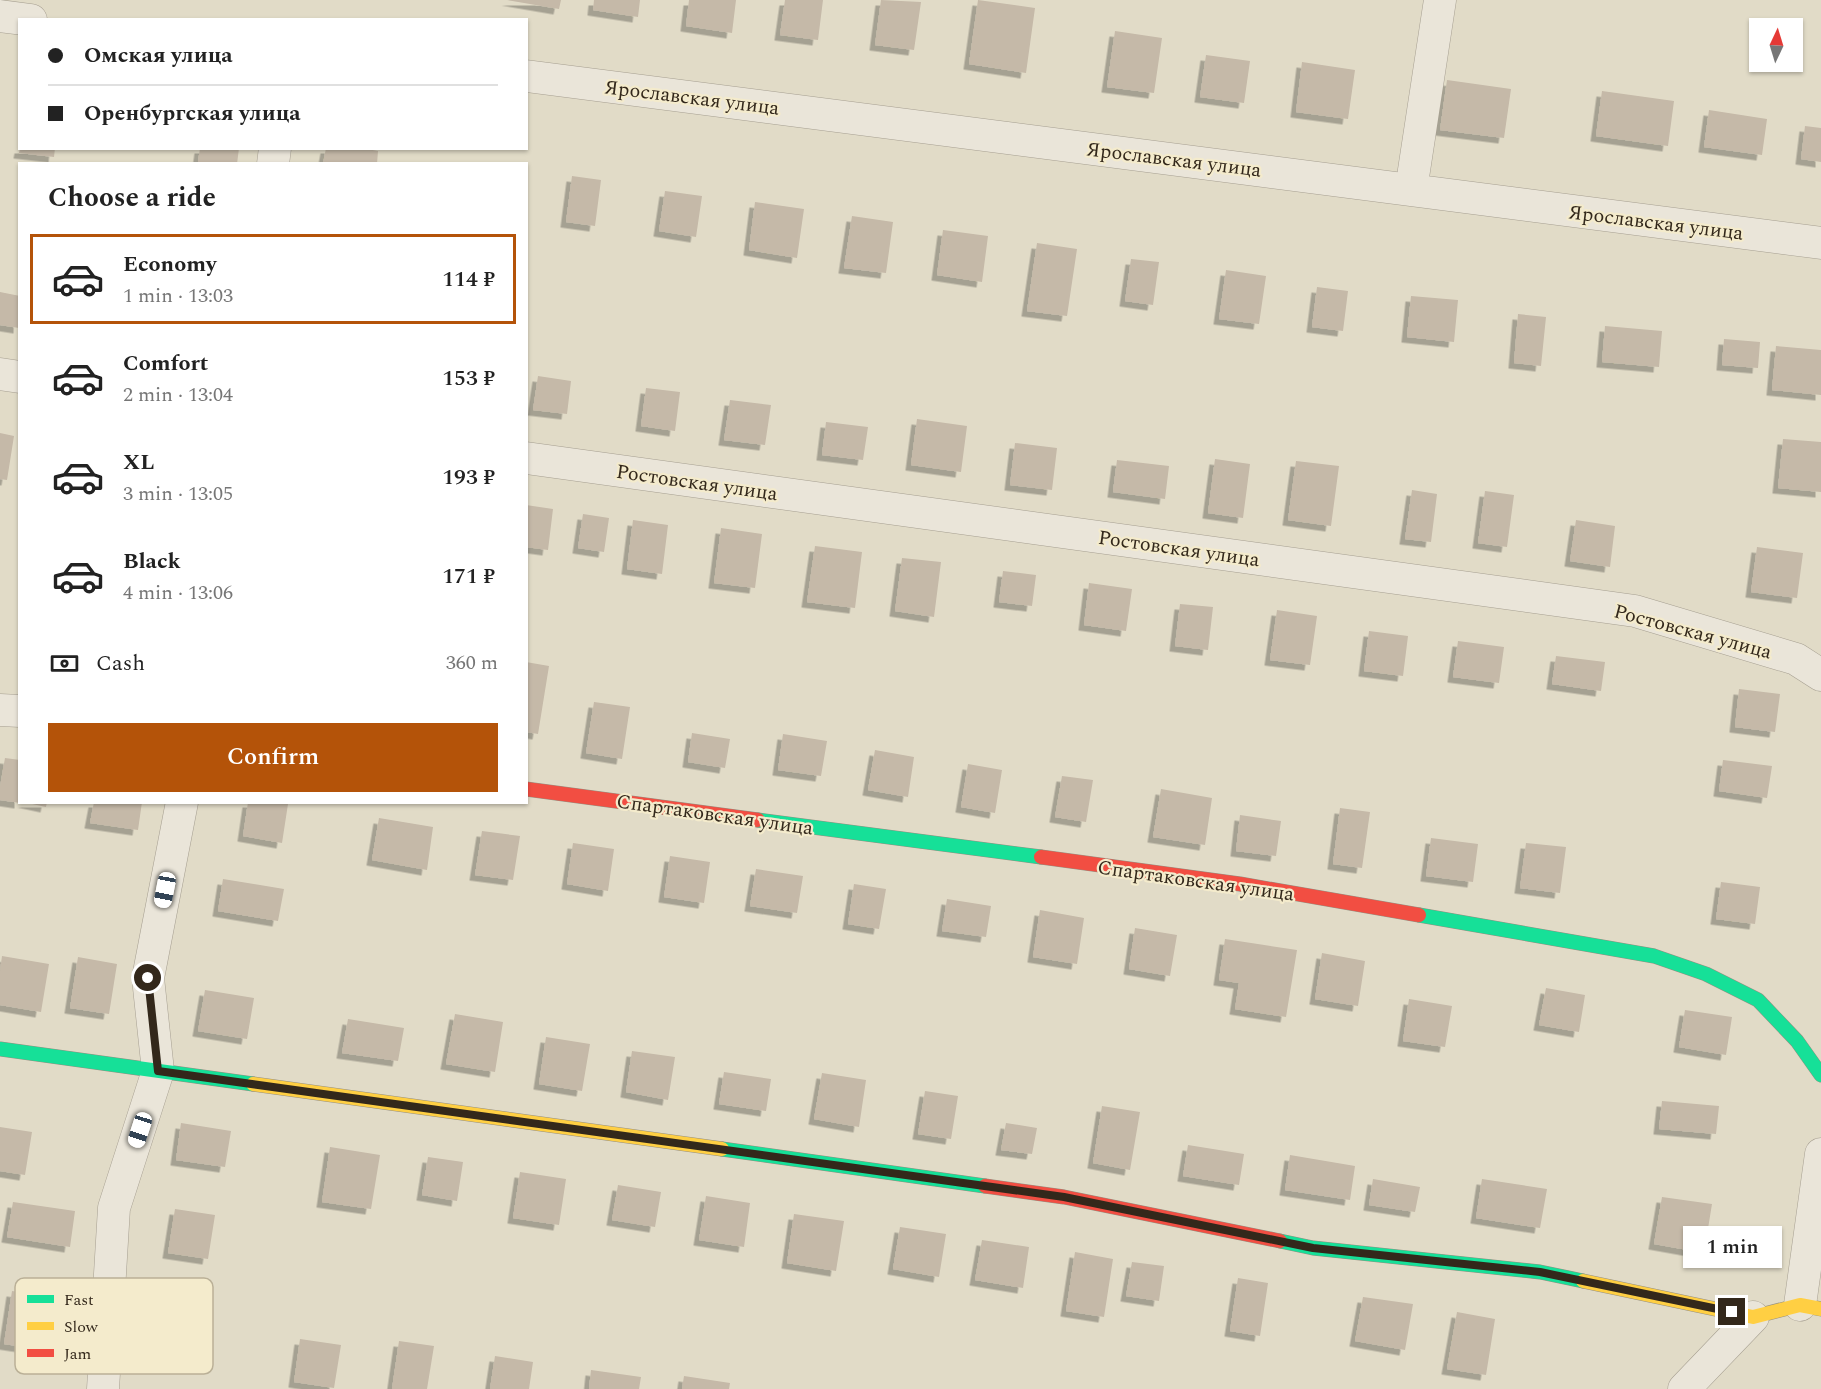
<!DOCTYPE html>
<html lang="en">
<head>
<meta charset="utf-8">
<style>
	:root { --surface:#fff; --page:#f6f6f6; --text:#222; --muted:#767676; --line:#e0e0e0; --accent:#b45309 }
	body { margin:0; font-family:Spectral,serif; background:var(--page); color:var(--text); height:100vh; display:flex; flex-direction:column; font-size:22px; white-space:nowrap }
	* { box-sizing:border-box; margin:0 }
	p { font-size:20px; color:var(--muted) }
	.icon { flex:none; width:33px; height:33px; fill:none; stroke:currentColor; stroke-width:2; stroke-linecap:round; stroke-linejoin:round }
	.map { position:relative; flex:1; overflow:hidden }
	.panel { position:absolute; left:18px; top:162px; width:510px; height:642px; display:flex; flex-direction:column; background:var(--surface); border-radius:0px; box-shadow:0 2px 4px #0004 }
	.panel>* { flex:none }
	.banner { position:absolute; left:18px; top:18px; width:510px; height:132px; border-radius:0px; box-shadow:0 2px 4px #0004; display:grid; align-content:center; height:132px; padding:0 30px; background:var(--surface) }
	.needle { width:39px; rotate:4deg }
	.tools { position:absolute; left:1749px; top:18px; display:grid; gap:12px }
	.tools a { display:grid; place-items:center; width:54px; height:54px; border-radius:0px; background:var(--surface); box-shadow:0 2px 4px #0004; font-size:30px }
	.end { position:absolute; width:27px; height:27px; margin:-14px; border:8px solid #33281b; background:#fff; box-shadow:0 0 0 3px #fff }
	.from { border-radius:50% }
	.bubble { position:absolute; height:42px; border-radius:0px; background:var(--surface); box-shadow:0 2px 4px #0004; font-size:20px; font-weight:600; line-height:42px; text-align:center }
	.car { position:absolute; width:18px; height:36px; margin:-18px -9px; border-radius:8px; box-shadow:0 0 4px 2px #0007; background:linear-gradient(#fff 24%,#345 0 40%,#fff 0 76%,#345 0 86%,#fff 0) }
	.banner b { display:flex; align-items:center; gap:21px; height:57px; font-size:22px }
	.banner b+b { border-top:2px solid var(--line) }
	.banner i { width:15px; height:15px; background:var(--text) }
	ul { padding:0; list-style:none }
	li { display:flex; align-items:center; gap:18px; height:90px; margin:0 12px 9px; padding:0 18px; border:3px solid transparent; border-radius:0px }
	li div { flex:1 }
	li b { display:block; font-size:22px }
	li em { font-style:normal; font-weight:600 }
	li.active { border-color:var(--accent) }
	li>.icon { width:54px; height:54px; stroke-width:1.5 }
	h2 { padding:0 30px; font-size:27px; line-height:72px }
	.pay { display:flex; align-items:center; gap:15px; height:66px; padding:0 30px; font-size:22px }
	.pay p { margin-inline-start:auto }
	.action { display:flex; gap:12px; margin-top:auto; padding:12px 30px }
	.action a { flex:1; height:69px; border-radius:0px; background:var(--accent); color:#fff; font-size:24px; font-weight:600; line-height:69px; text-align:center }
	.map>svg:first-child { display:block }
	.building { fill:#c5b9a8; filter:url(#shadow) }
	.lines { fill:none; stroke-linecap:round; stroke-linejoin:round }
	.street-casing { stroke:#a69f91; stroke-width:33 }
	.fast-casing { stroke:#958f81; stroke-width:15 }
	.slow-casing { stroke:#958f81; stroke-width:15 }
	.jam-casing { stroke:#958f81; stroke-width:15 }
	.street { stroke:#eae5d9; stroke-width:32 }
	.fast { stroke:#16e098; stroke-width:14 }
	.slow { stroke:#ffcf43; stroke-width:14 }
	.jam { stroke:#f24e42; stroke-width:14 }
	.route { stroke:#33281b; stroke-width:8 }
	.labels { text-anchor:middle; stroke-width:4.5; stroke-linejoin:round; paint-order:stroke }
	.street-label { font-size:20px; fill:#33281b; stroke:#f4ebcc }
	.key { fill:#f4ebcc; stroke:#bab097; stroke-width:1.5 }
	.key-label { font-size:16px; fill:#33281b }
</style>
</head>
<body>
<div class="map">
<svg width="1821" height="1389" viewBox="0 0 1821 1389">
	<defs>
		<filter id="shadow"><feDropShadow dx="-5.5" dy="5.5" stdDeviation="0" flood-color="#0004"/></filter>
	</defs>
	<rect width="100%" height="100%" fill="#e1dbc7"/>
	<!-- building -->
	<path class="building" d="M507,0H561L559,9Z
		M594,0H640L638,17L593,10Z
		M689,0H736L732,33L686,26Z
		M785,0H823L818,40L780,35Z
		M881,0L921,2L914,50L875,45Z
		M978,0L1035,8L1026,73L969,64Z
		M1115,31L1162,38L1154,93L1107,87Z
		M1206,55L1250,61L1244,103L1200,97Z
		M1302,62L1355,70L1348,119L1296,112Z
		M1447,80L1511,89L1504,138L1440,130Z
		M1602,91L1674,101L1668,146L1596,136Z
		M1709,110L1767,119L1762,155L1704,147Z
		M1805,126L1821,128V162L1801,159Z
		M20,148H55L54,157L19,153Z
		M200,148H239L237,164L198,162Z
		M326,148H362L378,151L377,164H323Z
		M572,176L601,180L595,226L566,222Z
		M665,191L702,196L696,237L659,231Z
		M755,202L804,209L797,258L749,250Z
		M852,216L893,222L886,273L844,268Z
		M943,230L988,236L982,282L937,275Z
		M1037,243L1077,249L1067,316L1027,311Z
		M1131,259L1159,262L1153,305L1125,301Z
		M1226,270L1266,276L1259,324L1219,319Z
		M1317,287L1348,291L1343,331L1312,327Z
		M0,292L20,296L19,328L0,325Z
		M1411,296L1458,300L1454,342L1407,337Z
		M1518,314L1546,317L1541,366L1514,363Z
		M1605,326L1662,331L1659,367L1602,362Z
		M1724,339L1760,342L1758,368L1722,365Z
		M1776,346L1821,350V395L1772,390Z
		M538,376L571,381L567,414L533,410Z
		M646,388L680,392L675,431L641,426Z
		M730,400L771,405L765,445L724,440Z
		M917,419L967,426L961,472L911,465Z
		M826,422L868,427L863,460L822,455Z
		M0,433L14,436L7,480L0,479Z
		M1783,439L1821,442V492L1778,488Z
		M1015,443L1057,448L1052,490L1010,485Z
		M1215,459L1250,464L1243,518L1208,513Z
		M1117,460L1169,466L1165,499L1113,492Z
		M1296,461L1339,466L1331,526L1288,520Z
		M1412,490L1437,494L1431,542L1405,539Z
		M1485,491L1514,495L1507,547L1478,543Z
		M526,505L553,509L548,550L526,547Z
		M583,514L609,518L604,552L578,548Z
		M633,520L668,525L662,574L627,569Z
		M1576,520L1615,526L1610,567L1570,561Z
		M721,528L762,534L755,588L714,583Z
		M815,546L862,552L855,608L807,602Z
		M1757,547L1803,553L1797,598L1751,592Z
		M902,558L941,562L934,617L895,611Z
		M1003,571L1036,575L1032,606L999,602Z
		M1089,583L1132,589L1126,631L1084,625Z
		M1180,604L1213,607L1208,650L1175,646Z
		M1277,610L1317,616L1310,665L1270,660Z
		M1369,631L1408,636L1403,676L1364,671Z
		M1458,641L1504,647L1499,683L1453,677Z
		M1556,656L1605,662L1601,691L1552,684Z
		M526,662L549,666L538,734L526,732Z
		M1739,689L1780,694L1775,732L1735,727Z
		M594,702L630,707L622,759L586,753Z
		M692,733L730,739L725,768L688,762Z
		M783,734L827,741L821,776L778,770Z
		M875,750L914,757L908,797L868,790Z
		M5,758L20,760V803L0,800V787Z
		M1723,760L1772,766L1767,798L1719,791Z
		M968,764L1002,770L995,813L961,807Z
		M1062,776L1093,780L1086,822L1055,817Z
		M1161,789L1212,798L1205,845L1153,837Z
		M23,802H47L46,807Z
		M94,802H142L138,830L90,823Z
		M248,802L288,804L282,843L243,836Z
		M1340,808L1370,812L1362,868L1333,864Z
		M1240,815L1281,821L1276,856L1236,851Z
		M379,818L433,827L427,870L372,860Z
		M482,831L520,836L513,880L475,875Z
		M1431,838L1478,844L1473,882L1426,876Z
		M573,843L614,849L608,891L567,884Z
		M1526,843L1566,847L1560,893L1520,888Z
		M670,856L710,862L704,903L664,897Z
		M756,869L803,876L797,913L750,906Z
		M223,879L284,889L278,921L218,911Z
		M1721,882L1760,887L1755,924L1716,919Z
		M854,884L886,889L879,929L848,924Z
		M947,899L991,906L986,937L942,931Z
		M1040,910L1084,918L1077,964L1033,957Z
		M1135,928L1177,935L1170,976L1129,969Z
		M1225,939L1297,950L1286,1017L1235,1009L1239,983L1219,980Z
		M1322,953L1365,961L1358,1006L1315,999Z
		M2,956L49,964L41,1012L0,1005V971Z
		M78,957L117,964L109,1014L70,1008Z
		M1546,988L1585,995L1579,1032L1539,1025Z
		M205,990L254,998L247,1039L198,1031Z
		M1409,999L1452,1006L1445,1047L1403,1041Z
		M1685,1010L1732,1017L1726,1055L1679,1047Z
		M455,1014L503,1022L495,1072L446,1064Z
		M348,1019L404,1028L398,1061L342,1053Z
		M546,1037L590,1044L582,1091L539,1084Z
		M632,1051L675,1057L668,1100L626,1092Z
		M724,1072L771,1079L766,1111L719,1104Z
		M822,1073L866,1080L859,1127L814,1119Z
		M925,1091L958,1096L951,1139L918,1134Z
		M1662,1101L1719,1106L1716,1134L1659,1129Z
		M1102,1106L1140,1112L1130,1170L1093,1163Z
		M181,1123L231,1131L225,1167L176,1160Z
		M1006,1123L1037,1128L1032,1154L1001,1150Z
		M0,1127L32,1132L25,1175L0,1171Z
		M1188,1145L1244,1154L1239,1185L1183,1176Z
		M330,1147L380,1155L371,1209L322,1202Z
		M1290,1155L1355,1166L1350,1200L1285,1190Z
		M428,1157L463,1162L457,1201L422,1195Z
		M520,1172L566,1179L559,1225L513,1218Z
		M1373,1179L1420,1187L1415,1212L1369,1205Z
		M1482,1179L1547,1189L1540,1228L1476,1218Z
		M618,1185L661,1192L655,1227L612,1220Z
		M706,1196L750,1203L744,1247L699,1240Z
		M1662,1197L1712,1204L1704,1253L1654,1244Z
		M13,1202L75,1211L70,1247L7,1237Z
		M175,1209L215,1215L208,1259L168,1253Z
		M794,1214L844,1221L836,1271L787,1263Z
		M900,1227L946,1234L939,1277L893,1269Z
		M982,1240L1029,1247L1023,1288L975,1280Z
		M1075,1252L1113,1259L1104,1317L1066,1311Z
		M1132,1262L1164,1266L1159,1301L1126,1296Z
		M1238,1278L1268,1283L1260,1336L1230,1331Z
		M12,1291L64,1299L56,1352L4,1344Z
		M1363,1297L1413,1304L1405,1350L1355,1341Z
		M1457,1312L1495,1319L1486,1375L1447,1369Z
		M300,1339L341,1345L334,1388L294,1382Z
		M399,1341L434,1346L427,1389H392Z
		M495,1356L533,1362L529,1389H490Z
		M591,1370L641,1377L639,1389H589Z
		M684,1376L730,1383L729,1389H682Z"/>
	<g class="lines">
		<defs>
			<path id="street" d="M0,16L31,20
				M526,76L1821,243
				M273,164L275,148
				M1411,190L1440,0
				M0,374L20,377
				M526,458L1635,611L1796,659L1821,675
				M0,710L20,711
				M1800,1305L1821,1154
				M103,1389L114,1208L158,1071L148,978L182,802
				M1684,1389L1753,1317"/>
			<path id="fast" d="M758,820L1041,857
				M1419,915L1654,956L1706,974L1758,1000L1797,1041L1821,1075
				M0,1049L253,1084
				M722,1149L985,1186
				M1280,1241L1313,1248L1540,1272L1583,1281"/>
			<path id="slow" d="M253,1084L722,1149
				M1583,1281L1753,1317L1800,1305L1821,1309"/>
			<path id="jam" d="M526,789L758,820
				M1041,857L1240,884L1419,915
				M985,1186L1064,1197L1280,1241"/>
		</defs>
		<!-- street casing -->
		<use href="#street" class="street-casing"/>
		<!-- fast casing -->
		<use href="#fast" class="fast-casing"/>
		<!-- slow casing -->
		<use href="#slow" class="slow-casing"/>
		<!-- jam casing -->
		<use href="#jam" class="jam-casing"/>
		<!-- street -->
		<use href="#street" class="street"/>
		<!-- fast -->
		<use href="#fast" class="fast"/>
		<!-- slow -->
		<use href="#slow" class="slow"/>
		<!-- jam -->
		<use href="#jam" class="jam"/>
	</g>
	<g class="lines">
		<!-- route -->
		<path class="route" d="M148,978L158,1071L1064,1197L1313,1248L1540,1272L1732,1312"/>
	</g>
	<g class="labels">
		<!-- street labels -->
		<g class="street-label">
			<text transform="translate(692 97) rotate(7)" y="7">Ярославская улица</text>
			<text transform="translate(1174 159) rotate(7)" y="7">Ярославская улица</text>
			<text transform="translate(1656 222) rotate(7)" y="7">Ярославская улица</text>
			<text transform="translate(697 482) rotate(8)" y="7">Ростовская улица</text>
			<text transform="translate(1179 548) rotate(8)" y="7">Ростовская улица</text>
			<text transform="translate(1693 631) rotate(15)" y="7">Ростовская улица</text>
			<text transform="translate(715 814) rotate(8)" y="7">Спартаковская улица</text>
			<text transform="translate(1196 880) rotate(8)" y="7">Спартаковская улица</text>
		</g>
	</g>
	<!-- legend -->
	<rect x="15" y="1278" width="198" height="96" rx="9" class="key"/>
	<rect x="27" y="1295" width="27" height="8" fill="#16e098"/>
	<rect x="27" y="1322" width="27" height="8" fill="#ffcf43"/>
	<rect x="27" y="1349" width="27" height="8" fill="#f24e42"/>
	<g class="key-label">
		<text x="64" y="1305">Fast</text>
		<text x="64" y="1332">Slow</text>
		<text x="64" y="1359">Jam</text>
	</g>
</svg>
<div class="tools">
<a><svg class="needle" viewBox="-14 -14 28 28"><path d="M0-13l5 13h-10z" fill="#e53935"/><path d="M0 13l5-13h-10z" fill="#767676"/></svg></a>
</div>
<i class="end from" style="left:148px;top:978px"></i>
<i class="end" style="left:1732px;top:1312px"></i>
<div class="bubble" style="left:1683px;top:1226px;width:99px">1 min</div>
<i class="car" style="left:165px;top:890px;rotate:191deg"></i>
<i class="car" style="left:140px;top:1130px;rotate:198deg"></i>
<div class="banner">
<b><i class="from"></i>Омская улица</b>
<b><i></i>Оренбургская улица</b>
</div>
<section class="panel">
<h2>Choose a ride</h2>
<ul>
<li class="active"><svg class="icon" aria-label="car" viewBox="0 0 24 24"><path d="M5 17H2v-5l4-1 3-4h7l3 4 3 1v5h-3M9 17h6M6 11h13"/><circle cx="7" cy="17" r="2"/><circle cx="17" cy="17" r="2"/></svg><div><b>Economy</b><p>1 min · 13:03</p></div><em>114 ₽</em></li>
<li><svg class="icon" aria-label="car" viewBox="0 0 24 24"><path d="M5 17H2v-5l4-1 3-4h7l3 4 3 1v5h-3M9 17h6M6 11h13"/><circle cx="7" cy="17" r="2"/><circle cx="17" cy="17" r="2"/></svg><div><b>Comfort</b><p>2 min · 13:04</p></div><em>153 ₽</em></li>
<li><svg class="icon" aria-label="car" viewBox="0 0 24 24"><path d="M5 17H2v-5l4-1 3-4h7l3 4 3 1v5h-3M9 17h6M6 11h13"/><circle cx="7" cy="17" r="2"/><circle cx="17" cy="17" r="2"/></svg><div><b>XL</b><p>3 min · 13:05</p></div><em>193 ₽</em></li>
<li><svg class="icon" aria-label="car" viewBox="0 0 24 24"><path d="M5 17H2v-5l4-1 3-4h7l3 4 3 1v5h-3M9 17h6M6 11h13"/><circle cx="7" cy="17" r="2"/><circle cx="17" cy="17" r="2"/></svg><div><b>Black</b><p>4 min · 13:06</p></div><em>171 ₽</em></li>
</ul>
<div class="pay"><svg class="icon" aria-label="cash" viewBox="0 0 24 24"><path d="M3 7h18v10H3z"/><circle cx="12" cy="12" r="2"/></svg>Cash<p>360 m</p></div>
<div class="action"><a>Confirm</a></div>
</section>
</div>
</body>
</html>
